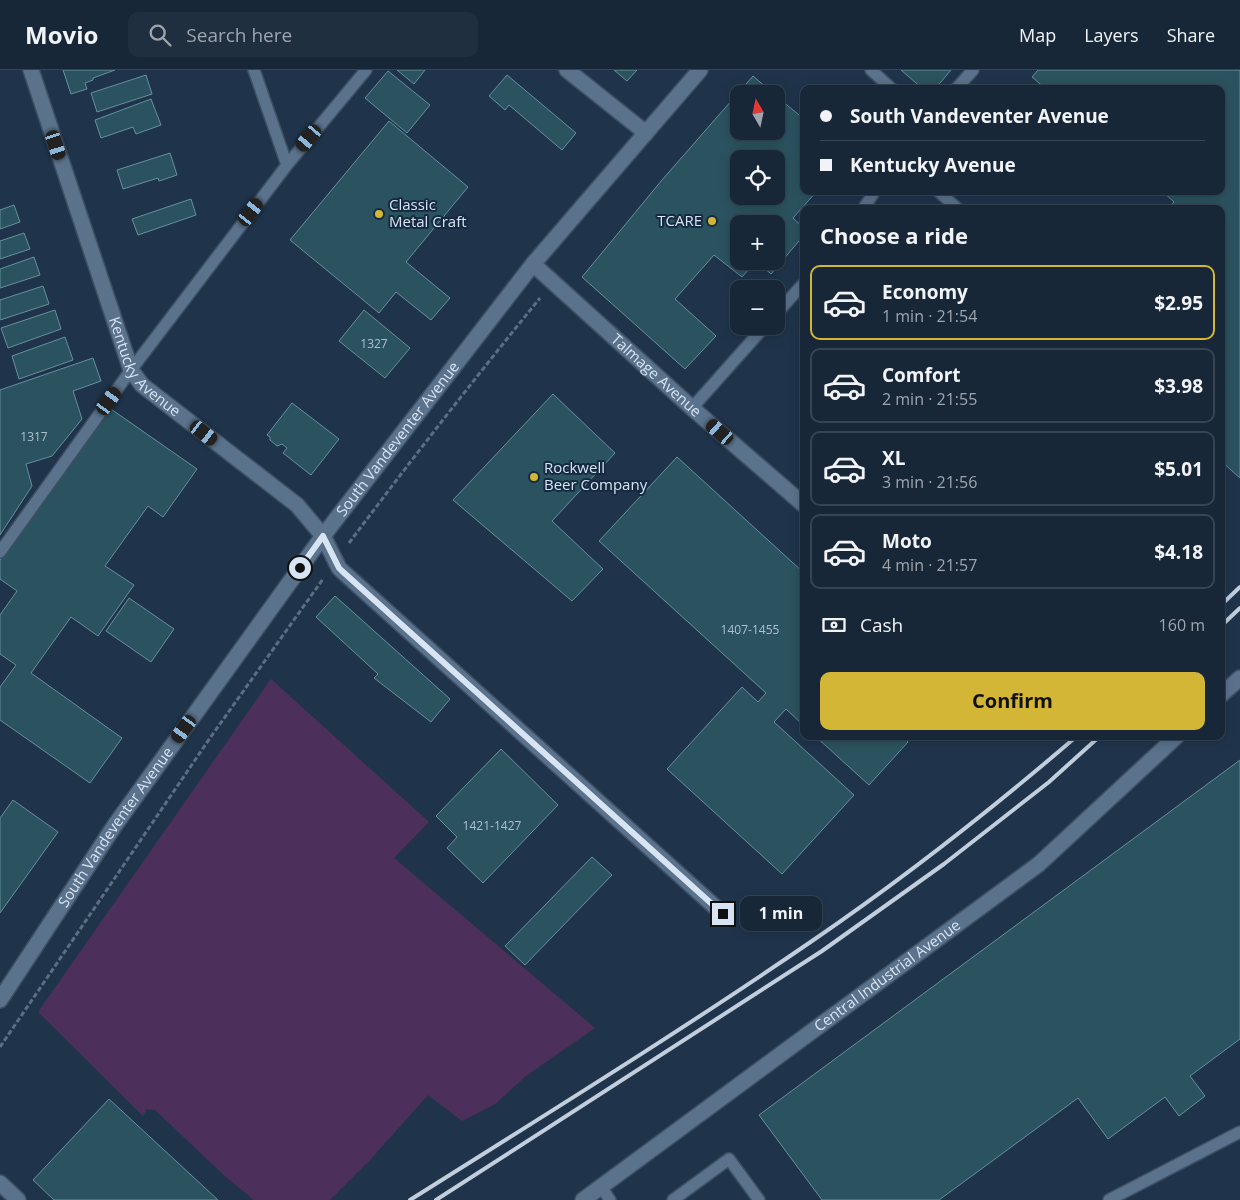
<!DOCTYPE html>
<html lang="en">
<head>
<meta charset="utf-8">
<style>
	:root { --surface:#172738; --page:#202f40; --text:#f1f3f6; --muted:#9ea5ae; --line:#364453; --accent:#d3b635 }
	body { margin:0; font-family:"Open Sans",sans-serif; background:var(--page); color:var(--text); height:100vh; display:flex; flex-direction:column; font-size:19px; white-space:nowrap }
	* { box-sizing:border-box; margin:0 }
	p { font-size:16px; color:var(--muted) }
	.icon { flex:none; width:28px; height:28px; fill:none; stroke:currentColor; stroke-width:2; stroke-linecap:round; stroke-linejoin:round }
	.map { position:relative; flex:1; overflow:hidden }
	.side { position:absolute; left:800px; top:135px; width:425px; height:535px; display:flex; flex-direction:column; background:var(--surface); border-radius:10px; box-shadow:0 2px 12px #0003,0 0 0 1px var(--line) }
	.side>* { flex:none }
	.hud { position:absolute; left:800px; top:15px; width:425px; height:110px; border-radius:10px; box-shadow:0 2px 12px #0003,0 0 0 1px var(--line); display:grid; align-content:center; height:110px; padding:0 20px; background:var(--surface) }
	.needle { width:32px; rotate:351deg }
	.controls { position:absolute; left:730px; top:15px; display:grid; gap:10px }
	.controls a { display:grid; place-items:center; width:55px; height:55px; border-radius:10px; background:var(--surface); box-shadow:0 2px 12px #0003,0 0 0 1px var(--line); font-size:25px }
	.end { position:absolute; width:22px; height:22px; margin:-11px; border:6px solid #d7e4f3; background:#111; box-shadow:0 0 0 2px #111 }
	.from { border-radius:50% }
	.bubble { position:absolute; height:35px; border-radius:10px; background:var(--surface); box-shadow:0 2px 12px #0003,0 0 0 1px var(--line); font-size:16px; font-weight:700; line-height:35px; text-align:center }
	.car { position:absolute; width:15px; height:30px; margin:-15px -8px; border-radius:6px; box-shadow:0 0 4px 1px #0007; background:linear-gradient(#222 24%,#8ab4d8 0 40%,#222 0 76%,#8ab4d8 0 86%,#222 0) }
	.hud b { display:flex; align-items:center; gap:18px; height:48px; font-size:19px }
	.hud b+b { border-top:1px solid var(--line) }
	.hud i { width:12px; height:12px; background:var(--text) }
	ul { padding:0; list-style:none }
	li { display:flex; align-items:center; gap:15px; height:75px; margin:0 10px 8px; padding:0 10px; border:2px solid var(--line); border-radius:10px }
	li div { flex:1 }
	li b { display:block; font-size:19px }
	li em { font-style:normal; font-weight:700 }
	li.active { border-color:var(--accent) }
	li>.icon { width:45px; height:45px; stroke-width:1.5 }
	h2 { padding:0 20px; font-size:22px; line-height:60px }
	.pay { display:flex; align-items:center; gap:12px; height:55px; padding:0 20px; font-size:19px }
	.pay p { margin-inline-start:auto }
	.action { display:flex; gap:10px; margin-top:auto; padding:10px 20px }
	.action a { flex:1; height:58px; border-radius:10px; background:var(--accent); color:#111; font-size:20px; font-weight:700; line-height:58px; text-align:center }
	header { display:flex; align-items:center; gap:30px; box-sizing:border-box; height:70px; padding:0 25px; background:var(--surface); border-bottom:1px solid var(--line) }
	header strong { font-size:24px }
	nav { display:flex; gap:28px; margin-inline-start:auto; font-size:18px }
	.search { width:350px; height:45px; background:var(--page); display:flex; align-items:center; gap:12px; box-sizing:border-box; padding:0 18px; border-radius:10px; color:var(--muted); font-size:19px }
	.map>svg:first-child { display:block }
	.green { fill:#4c305b }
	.building { fill:#2b535f; stroke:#668f9d; fill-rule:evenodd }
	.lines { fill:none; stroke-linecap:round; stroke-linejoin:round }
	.lane-casing { stroke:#3d4f63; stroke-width:14 }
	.street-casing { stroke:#3d4f63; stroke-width:18 }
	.secondary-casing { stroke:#3d4f63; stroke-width:18 }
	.path { stroke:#5c6e82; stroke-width:3; stroke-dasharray:5 2.5; stroke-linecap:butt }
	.lane { stroke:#5a728c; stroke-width:11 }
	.street { stroke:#5a728c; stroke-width:15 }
	.secondary { stroke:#5a728c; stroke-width:15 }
	.rail { stroke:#c0cede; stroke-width:4 }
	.route { stroke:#d7e4f3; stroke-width:6 }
	.poi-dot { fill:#d3b635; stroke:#152a40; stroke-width:2 }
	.labels { text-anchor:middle; stroke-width:4; stroke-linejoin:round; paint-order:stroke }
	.number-label { font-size:12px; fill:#acc0ce }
	.poi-label { font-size:15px; fill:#d7e4f3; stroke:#152a40; text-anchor:start }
	.street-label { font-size:15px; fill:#d7e4f3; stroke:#152a40 }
</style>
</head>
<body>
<header>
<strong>Movio</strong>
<div class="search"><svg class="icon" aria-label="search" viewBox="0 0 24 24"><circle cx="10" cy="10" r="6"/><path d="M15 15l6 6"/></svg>Search here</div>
<nav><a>Map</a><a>Layers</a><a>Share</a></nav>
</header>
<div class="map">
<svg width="1240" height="1130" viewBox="0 0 1240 1130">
	<rect width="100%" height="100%" fill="#1f344b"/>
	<!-- green -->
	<path class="green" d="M271,609L429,752L394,788L595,958L526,1006L495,1034L462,1051L428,1025L370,1090L330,1130H254L228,1109L155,1040L147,1039L143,1046L38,942Z"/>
	<!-- building -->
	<path class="building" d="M63,0H115L93,8V10L85,13L87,19L71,24Z
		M397,0H425L414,14Z
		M614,0H637L627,11Z
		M901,0H951L935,19H923Z
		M1038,0H1240V408L1221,391V139H1167L1174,132L1162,121H1221V19H1046L1032,7Z
		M388,1L430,35L407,63L365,28Z
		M146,5L152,24L97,42L91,23Z
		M507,5L576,63L562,80L509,35L505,40L489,26Z
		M753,6L774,24H739V61H776V26L804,49V121H817L793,148L804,158V165L771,204L756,191H776V154H739V191H756L742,207L714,185L675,229L716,266L685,299L582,207L662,110ZM739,89H776V126H739Z
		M151,29L161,55L136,64L133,57L101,68L95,50Z
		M389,51L468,117L406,192L450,228L431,250L396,222L379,243L290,170Z
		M170,83L177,105L159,111L158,108L123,119L117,100Z
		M191,129L196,145L138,165L132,149Z
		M14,135L20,152L0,159V140Z
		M24,163L30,179L0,189V171Z
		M34,187L40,205L0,218V199Z
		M43,216L49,234L0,250V230Z
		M55,240L61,259L8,278L1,258Z
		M364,240L410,278L385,308L339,271Z
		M65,267L73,290L19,309L12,286Z
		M93,288L101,311L73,321L82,349L52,386L26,394L32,416L0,465V320Z
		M553,324L615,383L552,451L603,499L572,531L453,430Z
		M292,333L339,369L311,405L283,383L287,378L282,374L277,376L270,370V367L267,365Z
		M108,337L197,399L163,447L148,436L105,496L134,515L98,566L71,547L31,603L122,668L90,713L0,650V617L16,595L0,584V545L17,521L0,509V490Z
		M677,387L804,503V656L786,639L774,652L854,725L782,804L667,699L742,617L758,632L766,623L599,471Z
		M335,526L450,629L431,652L374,608L378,604L316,547Z
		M129,528L174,559L151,592L106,561Z
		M815,666H902L908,672L869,715Z
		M501,679L558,735L483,813L447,778L457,767L436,746Z
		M1240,690V969L1190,1006L1205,1026L1179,1046L1165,1027L1108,1069L1078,1028L939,1130H822L759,1045Z
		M13,730L58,762L0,843V748Z
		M592,787L612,805L525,895L505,876Z
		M109,1029L218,1130H54L33,1110Z"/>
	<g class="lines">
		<defs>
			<path id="lane" d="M254,0L287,95
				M871,0L892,19
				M956,19L973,0
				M938,121L958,139
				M863,139L875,121
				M776,244L804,213
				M692,338L765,256
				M0,482L131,300L287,95L366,0
				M601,1117L610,1130
				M673,1130L729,1089L759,1130
				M1109,1130L1240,1062"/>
			<g id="street">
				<path id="s1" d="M31,0L131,300L142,315L297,435L323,466L339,498L342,501L723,844"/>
				<path d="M567,0L646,63"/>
				<path id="s2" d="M533,194L692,338L804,435"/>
				<path d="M1221,625L1240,608"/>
				<path d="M0,1113L18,1130"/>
				<path id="s3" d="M583,1130L1039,794L1177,666"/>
			</g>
			<g id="secondary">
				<path id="s4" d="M0,930L115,755L323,466L533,194L700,0"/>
			</g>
		</defs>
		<!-- lane casing -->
		<use href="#lane" class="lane-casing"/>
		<!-- street casing -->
		<use href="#street" class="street-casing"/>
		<!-- secondary casing -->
		<use href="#secondary" class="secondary-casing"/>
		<!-- path -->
		<path class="path" d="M349,473C411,390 475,308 540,228
			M0,977L210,668L323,509"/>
		<!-- lane -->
		<use href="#lane" class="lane"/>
		<!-- street -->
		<use href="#street" class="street"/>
		<!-- secondary -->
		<use href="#secondary" class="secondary"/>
		<!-- rail -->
		<path class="rail" d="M1221,535L1240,517
			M1221,556L1240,538
			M410,1130C545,1045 681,961 812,871C904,808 992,739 1077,666
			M436,1130L822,881L944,794L1049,712L1100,666"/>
	</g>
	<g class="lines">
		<!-- route -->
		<path class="route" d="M300,498L323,466L339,498L342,501L723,844"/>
	</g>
	<!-- markers -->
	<g class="poi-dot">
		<circle cx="379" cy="144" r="5"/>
		<circle cx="712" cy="151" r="5"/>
		<circle cx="534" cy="407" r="5"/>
	</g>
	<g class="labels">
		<!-- number labels -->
		<g class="number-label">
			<text x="374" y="278">1327</text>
			<text x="34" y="371">1317</text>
			<text x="750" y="564">1407-1455</text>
			<text x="492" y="760">1421-1427</text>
		</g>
		<!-- poi labels -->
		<g class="poi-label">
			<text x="389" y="140">Classic<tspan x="389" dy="17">Metal Craft</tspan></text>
			<text x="702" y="156" text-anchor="end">TCARE</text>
			<text x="544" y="403">Rockwell<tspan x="544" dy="17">Beer Company</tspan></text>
		</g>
		<!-- street labels -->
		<g class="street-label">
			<text dy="5" stroke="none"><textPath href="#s1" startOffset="321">Kentucky Avenue</textPath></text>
			<text dy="5" stroke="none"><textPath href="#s2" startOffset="166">Talmage Avenue</textPath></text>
			<text dy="5" stroke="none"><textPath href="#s4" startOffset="688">South Vandeventer Avenue</textPath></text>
			<text dy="5" stroke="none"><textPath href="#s4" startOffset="208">South Vandeventer Avenue</textPath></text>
			<text dy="5" stroke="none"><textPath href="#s3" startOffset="378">Central Industrial Avenue</textPath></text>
		</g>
	</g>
</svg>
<div class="controls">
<a><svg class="needle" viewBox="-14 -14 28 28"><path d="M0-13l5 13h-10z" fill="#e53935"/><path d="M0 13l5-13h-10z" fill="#9ea5ae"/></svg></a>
<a><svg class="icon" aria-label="locate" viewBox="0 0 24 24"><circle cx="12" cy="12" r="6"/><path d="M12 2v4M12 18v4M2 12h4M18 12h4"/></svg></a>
<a>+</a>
<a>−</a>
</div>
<i class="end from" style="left:300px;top:498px"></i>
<i class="end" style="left:723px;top:844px"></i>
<div class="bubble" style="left:740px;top:826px;width:82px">1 min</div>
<i class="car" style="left:309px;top:68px;rotate:220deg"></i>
<i class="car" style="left:56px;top:75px;rotate:162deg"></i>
<i class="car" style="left:251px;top:142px;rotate:37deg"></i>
<i class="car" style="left:109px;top:331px;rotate:36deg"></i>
<i class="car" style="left:720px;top:362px;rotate:311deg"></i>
<i class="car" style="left:204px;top:363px;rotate:128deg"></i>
<i class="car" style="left:184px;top:659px;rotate:216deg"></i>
<div class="hud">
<b><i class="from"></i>South Vandeventer Avenue</b>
<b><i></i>Kentucky Avenue</b>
</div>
<section class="side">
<h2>Choose a ride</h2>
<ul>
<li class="active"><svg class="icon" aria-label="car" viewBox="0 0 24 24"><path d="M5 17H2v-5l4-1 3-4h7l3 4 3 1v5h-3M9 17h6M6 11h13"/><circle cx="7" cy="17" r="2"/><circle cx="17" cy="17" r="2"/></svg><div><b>Economy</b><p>1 min · 21:54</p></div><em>$2.95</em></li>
<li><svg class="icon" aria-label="car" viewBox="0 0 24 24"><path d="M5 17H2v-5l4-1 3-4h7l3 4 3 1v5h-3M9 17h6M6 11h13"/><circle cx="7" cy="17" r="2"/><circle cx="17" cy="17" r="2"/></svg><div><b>Comfort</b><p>2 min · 21:55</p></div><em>$3.98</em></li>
<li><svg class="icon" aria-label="car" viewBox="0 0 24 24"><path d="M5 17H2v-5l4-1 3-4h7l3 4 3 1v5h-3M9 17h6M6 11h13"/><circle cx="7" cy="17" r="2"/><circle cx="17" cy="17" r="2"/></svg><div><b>XL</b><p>3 min · 21:56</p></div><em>$5.01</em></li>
<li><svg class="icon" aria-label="car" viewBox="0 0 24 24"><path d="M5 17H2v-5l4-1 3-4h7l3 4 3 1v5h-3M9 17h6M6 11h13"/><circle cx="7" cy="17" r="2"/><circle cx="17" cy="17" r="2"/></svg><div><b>Moto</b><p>4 min · 21:57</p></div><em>$4.18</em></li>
</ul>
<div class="pay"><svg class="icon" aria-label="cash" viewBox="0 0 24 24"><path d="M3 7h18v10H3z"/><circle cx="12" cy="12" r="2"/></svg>Cash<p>160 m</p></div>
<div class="action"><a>Confirm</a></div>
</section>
</div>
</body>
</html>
